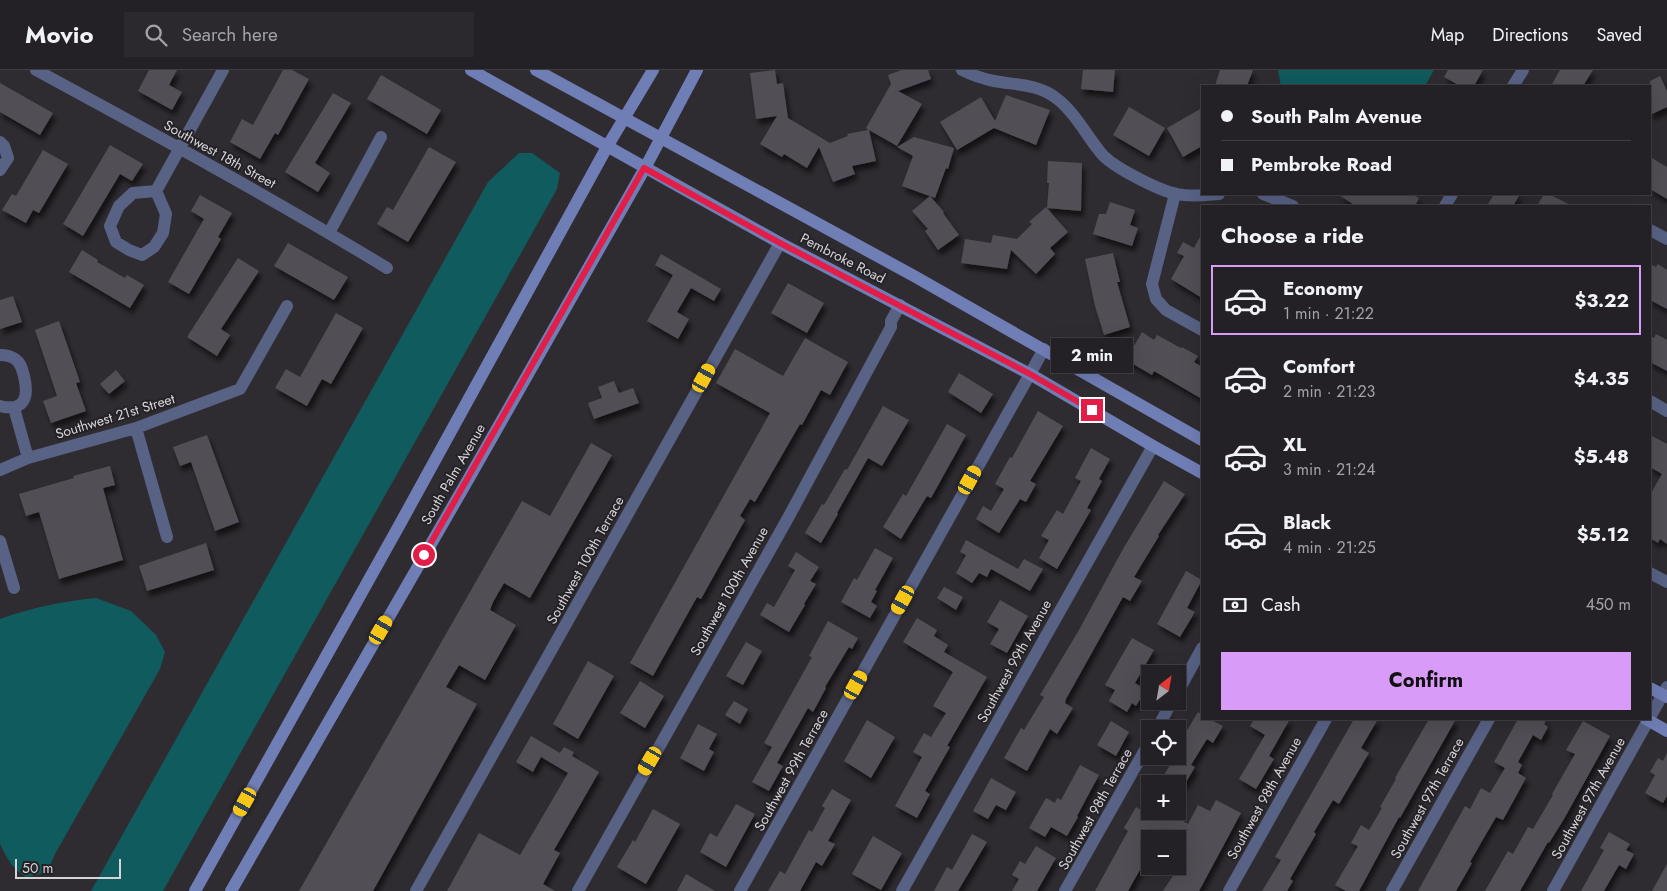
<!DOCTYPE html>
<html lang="en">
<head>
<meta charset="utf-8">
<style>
	:root { --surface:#232125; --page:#2b292d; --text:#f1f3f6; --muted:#a3a3a7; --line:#403e42; --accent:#d89bf8 }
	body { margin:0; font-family:Jost,sans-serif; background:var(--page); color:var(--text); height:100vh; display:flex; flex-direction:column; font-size:19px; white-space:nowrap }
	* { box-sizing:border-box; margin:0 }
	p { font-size:16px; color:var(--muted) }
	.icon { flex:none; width:28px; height:28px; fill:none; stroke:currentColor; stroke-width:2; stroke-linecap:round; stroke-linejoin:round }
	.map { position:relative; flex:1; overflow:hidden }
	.side { position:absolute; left:1201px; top:135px; width:450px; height:515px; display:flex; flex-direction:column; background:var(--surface); border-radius:0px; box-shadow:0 5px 20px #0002,0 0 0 1px var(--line) }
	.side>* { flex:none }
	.top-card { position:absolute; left:1201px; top:15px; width:450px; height:110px; border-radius:0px; box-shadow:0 5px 20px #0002,0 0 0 1px var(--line); display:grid; align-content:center; height:110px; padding:0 20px; background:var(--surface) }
	.needle { width:32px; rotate:31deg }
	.fabs { position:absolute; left:1141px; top:595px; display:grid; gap:10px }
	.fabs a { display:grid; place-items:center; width:45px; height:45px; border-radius:0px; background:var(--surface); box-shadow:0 5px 20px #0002,0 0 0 1px var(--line); font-size:25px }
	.scale { position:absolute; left:15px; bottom:12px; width:106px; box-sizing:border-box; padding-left:5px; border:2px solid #d5d4d7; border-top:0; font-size:14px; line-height:18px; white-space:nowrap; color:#d5d4d7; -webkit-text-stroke:4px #252227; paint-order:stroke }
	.end { position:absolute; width:22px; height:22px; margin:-11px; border:6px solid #e11d48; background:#fff; box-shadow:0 0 0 2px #fff }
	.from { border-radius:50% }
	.bubble { position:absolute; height:35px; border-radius:0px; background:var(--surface); box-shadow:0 5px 20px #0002,0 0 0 1px var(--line); font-size:16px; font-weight:700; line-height:35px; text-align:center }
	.car { position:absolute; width:15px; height:30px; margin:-15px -8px; border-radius:6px; box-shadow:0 0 4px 1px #0007; background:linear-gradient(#f5c518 24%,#345 0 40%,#f5c518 0 76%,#345 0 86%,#f5c518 0) }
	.top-card b { display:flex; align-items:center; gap:18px; height:48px; font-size:19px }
	.top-card b+b { border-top:1px solid var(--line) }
	.top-card i { width:12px; height:12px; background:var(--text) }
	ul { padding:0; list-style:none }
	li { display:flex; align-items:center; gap:15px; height:70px; margin:0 10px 8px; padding:0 10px; border:2px solid transparent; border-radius:0px }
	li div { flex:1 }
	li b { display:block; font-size:19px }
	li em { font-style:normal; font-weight:700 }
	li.selected { border-color:var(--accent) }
	li>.icon { width:45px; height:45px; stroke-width:1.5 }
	h2 { padding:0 20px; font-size:22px; line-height:60px }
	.pay { display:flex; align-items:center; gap:12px; height:55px; padding:0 20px; font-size:19px }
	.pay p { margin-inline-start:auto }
	.primary-button { display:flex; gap:10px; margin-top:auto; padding:10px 20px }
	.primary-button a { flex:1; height:58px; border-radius:0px; background:var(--accent); color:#111; font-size:20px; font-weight:700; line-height:58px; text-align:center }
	header { display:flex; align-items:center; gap:30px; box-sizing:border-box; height:70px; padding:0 25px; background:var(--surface); border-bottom:1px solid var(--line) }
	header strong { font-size:24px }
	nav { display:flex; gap:28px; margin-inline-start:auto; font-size:18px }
	.search { width:350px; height:45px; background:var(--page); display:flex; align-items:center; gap:12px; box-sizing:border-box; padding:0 18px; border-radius:0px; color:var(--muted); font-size:19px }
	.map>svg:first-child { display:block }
	.water { fill:#105b5d }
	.building { fill:#514f55; filter:url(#shadow) }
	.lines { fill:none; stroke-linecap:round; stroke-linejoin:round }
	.street { stroke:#586285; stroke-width:12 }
	.secondary { stroke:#707eb6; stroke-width:12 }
	.route { stroke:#e11d48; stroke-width:6 }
	.labels { text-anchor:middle; stroke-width:4; stroke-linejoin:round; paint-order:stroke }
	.street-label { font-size:14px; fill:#d5d4d7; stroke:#252227 }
</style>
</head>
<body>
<header>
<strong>Movio</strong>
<div class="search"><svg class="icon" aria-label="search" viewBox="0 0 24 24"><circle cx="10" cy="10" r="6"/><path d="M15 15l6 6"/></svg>Search here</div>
<nav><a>Map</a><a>Directions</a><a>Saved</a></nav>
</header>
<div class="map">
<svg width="1667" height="821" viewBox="0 0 1667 821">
	<defs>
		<filter id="shadow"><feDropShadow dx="3" dy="5.5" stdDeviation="2.5" flood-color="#0009"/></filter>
	</defs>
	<rect width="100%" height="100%" fill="#2f2c31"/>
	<!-- water -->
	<path class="water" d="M1278,0H1434L1425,16H1281Z
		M519,83H532L560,103L557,119L163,821H91L488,112Z
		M96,528L131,541L156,565L165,582L160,599L55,784L48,801L37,805L26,807C12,799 7,788 0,774V549C30,538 64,531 96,528Z"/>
	<!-- building -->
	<path class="building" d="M149,0H177L169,15L182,22L172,40L138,21Z
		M283,0H292L309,9L278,65L275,63L260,89L230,72L242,49L253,55Z
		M775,0L777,14L783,13L788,48L830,73L848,66L847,64L868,60L866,58L891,14L888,5L902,0H928L931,9L898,21L922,34L897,76L869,60L876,91L852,96L855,104L833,112L819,77L807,98L784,84L782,87L760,74L777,46L756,49L750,3Z
		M1083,0H1115L1113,22L1081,19Z
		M1220,0H1253L1247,16H1215Z
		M1448,0H1483L1474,16H1460L1444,7Z
		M1560,0H1593L1583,16H1551Z
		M381,5L441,40L427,64L367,29Z
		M1660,6L1667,21V37L1650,45V11Z
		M0,13L53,43L40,65L0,42Z
		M333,23L351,33L315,93L330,103L318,122L285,102Z
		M1006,25L1050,40L1036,75L994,58L957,80L940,52L981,27L995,51Z
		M1129,37L1165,58L1149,86L1113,65Z
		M1202,38V76L1183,87L1167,58Z
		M914,67L954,78L948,99L946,98L935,128L902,116L913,86L897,77Z
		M110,75L143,94L132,111L120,104L83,166L63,154Z
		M429,77L456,92L408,172L377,154L387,137L393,140Z
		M43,80L68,94L39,143L33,140L26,153L2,140L12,124L16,126Z
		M1650,87L1667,97V129L1650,119Z
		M1048,91L1082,93L1081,141L1047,138L1049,113H1047Z
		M1337,124H1411L1419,128L1415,136H1356Z
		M1494,124H1520L1513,136H1487Z
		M1544,124H1549L1572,136H1537Z
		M200,125L232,143L218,167L221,169L189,224L168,212L204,149L191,141Z
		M930,126L944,142L943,143L959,165L938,180L925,161L928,159L912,141Z
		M1110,132L1135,140L1130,155L1138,158L1132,176L1093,164L1099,144H1106Z
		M1046,137L1068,162L1050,178L1055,184L1036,204L1011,180L1007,199L961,193L965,169L991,173L993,165L1017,169L1032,154L1029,152Z
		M1202,163V228L1171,209L1184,186L1177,183L1183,172L1194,178Z
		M288,173L348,207L334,230L274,196Z
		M82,180L98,190L97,192L125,208L127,205L144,215L130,238L69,202Z
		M1113,183L1120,212H1117L1130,257L1104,265L1095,236L1085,189Z
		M661,184L721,219L714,231L691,218L677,242L689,249L678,269L647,251L673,205L655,195Z
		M238,188L259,201L221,259L230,265L217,286L187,267Z
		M1650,194L1656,197L1658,194L1667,200V239L1650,230Z
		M788,213L824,233L807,263L771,243Z
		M13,226L22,252L0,259V230Z
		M336,243L363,258L331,314L322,309L307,336L275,318L286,299L300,307Z
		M59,251L80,312L76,313L86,341L51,353L43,331L57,326L35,260Z
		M1142,262L1154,270L1157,265L1181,278L1182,277L1198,286L1194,292L1202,297V329L1154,301L1152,305L1126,290Z
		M1656,264L1667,270V301L1650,292V266L1654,268Z
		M805,268L848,292L830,325L821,320L802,355L800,354L755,432L750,429L740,446L745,450L701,529L697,527L653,606L630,593L770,343L716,313L735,279L783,306Z
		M116,300L125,311L109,324L100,314Z
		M959,303L993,324L981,343L948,322Z
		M614,311L619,323L633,318L639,333L594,349L588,333L602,328L598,317Z
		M883,336L909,350L882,396L868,388L837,443L838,444L821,473L805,463L822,434L824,435L845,399L847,400Z
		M1038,341L1063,356L1030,411L1036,414L1026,432L1020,429L999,463L976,449L983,436L991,441L1004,419L995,414L1010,387L1012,388Z
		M947,354L966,365L931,428L927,426L901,469L883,457L903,424L906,426Z
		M207,365L239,452L215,461L191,392L180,396L173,377Z
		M1650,365L1667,374V474L1660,469L1658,473L1650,468V425L1662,404L1650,397Z
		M591,373L612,385L530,528L504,513L493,532L490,540L516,555L485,610L459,595L446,617L477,634L373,821H299L522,431L550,446Z
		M1091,378L1110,389L1099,409L1102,411L1087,438L1091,440L1057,499L1039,488L1049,470L1041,466L1057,440L1063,444L1081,411L1075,408Z
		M110,396L115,415L103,418L123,490L59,509L39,442L26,446L19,424L74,408L73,406Z
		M1164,411L1185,424L1158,465L1159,466L1134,507L1142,511L1130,531L1123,527L1066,629L1065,633L1073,638L1057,664L1050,659L1027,701L1004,688L1021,658L1024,660L1044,627L1040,625L1079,560L1123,479Z
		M966,470L1018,499L1024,489L1043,499L1030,521L991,499L987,507L979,503L972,513L956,503L966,485L960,482Z
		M206,473L214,500L147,521L139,496Z
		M875,478L893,488L875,520L877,521L871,532L877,536L870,548L841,532L854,508L857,510Z
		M796,482L819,497L810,511L816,514L804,534L805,535L789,562L760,545L767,533L774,537L795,500L788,496Z
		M1186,501L1202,510L1187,538L1195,542L1180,567L1157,554Z
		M944,517L963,527L956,540L937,528Z
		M1000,530L1028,546L1007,583L990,574L999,559L987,552Z
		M917,548L937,560L934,566L948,575L944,582L987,607L947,676L950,677L925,721L930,724L917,748L895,736L922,687L913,682L924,663L931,667L946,643L933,636L953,602L903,572Z
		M828,551L858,568L852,579L849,577L825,617L826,618L813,642L808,638L777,693L783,696L769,721L752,712L772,677L764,673L812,587L809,586Z
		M1132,568L1154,580L1135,613L1146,620L1136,636L1132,633L1127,642L1109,631L1115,620L1105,615Z
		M746,572L762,581L743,615L726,606Z
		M588,591L614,606L578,669L553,654Z
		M640,611L664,626L645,658L620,643Z
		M734,631L748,639L740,654L725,645Z
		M1198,642L1202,645V649H1209L1223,656L1213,673L1207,669L1191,695L1195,697L1185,714H1159L1175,686H1178V682L1182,674L1180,672Z
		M1254,649H1290L1269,686L1274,689L1256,719L1239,709L1265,665L1250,656Z
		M1354,649H1378L1361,678L1369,683L1339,734L1333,730L1314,762L1316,764L1290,809L1293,811L1287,821H1262L1281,790L1275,787Z
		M1429,649H1456L1400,748L1399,747L1359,821H1346L1335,815L1358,776L1351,773L1361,755L1369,760L1382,738L1380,737L1396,709L1395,708Z
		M1518,649H1547L1544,654L1548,657L1541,670L1533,665L1518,692L1522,695L1518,703L1526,708L1503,750L1496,747L1470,792L1472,793L1456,821H1418L1465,736L1470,739L1481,718L1490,723L1505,698L1494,692Z
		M867,650L895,667L871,708L844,691Z
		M1111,651L1129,662L1116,686L1097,675Z
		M1583,651L1610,666L1564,749L1549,773L1548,772L1520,821H1485L1508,781L1513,784L1528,757L1533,759L1553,725L1552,724L1575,684L1566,680Z
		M698,654L717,664L709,679L714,682L704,701L680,688Z
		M531,666L560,683L564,677L574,682L572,686L599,702L554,780L560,783L543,814L555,821H447L479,763L520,785L568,703L541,687L533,702L516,692Z
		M1667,683V726L1663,733L1645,723L1655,705L1650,702L1658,688L1663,691Z
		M1080,695L1099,705L1077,746L1078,747L1067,766L1051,757L1045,767L1029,758L1046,728L1055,733L1057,728L1061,730Z
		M991,708L1016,722L1006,740L996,735L988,749L973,741Z
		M832,719L851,730L828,771L835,774L822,796L816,792L800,821H768L780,801L785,804L809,760L812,762L825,738L822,736Z
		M1216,730L1241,743L1199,821H1163L1182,792L1178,790V769H1150V782L1128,821H1095L1128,761L1124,758L1136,737L1160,751L1166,741L1188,754L1198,735L1210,741Z
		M736,734L755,744L726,797L700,782L710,763L717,767Z
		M653,739L680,754L646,814L617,797L633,770L635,772Z
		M1609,762L1630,774L1626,780L1634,784L1626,799L1619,795L1604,821H1581L1604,780L1600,778Z
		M972,764L987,772L958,821H934L947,797L952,800Z
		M873,766L902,783L881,820L852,804Z
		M1036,776L1056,788L1037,821H1012L1019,809L1012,805L1020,791L1025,794Z
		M1667,794V821H1652Z
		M686,804L715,821H677Z"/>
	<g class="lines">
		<!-- street -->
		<path class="street" d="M36,0C154,64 272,128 387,198
			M962,0C972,5 983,9 994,11C1015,15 1038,14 1056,28C1075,42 1086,65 1101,83C1112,97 1160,121 1177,124C1191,127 1205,125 1219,124
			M1513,16L1523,0
			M0,72L4,76L8,88L0,100
			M156,121L166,144L163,163L154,177L142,185L129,180L116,172L110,156L119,136L133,123Z
			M156,121L223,0
			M1175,124L1152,214L1156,229L1166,240L1202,260
			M1263,124L1293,136
			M1445,136L1452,124
			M1650,160L1667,169
			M329,163L381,67
			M0,285C5,285 11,286 15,289C21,293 22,299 24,306C29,327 25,342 0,336
			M1650,331L1667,341
			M14,338L28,388
			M136,358L167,467
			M0,400L28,388L136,358L240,319L287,236
			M0,471L14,518
			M1650,503L1667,512
			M1178,622L1202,578
			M1650,647L1667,617
			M1157,659L1172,631
			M416,821L780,173
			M578,821L788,448L891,257V251L900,235
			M740,821L1044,279
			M902,821L1153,376
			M1065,821L1150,671
			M1229,821L1326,649
			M1392,821L1489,649
			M1553,821L1649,649"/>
		<!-- secondary -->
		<path class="secondary" d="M471,0L780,173L1030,304L1153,376L1202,403
			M536,0L914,206L1202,370
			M1650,618L1667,627
			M1646,649L1667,661
			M195,821L400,454L607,77L653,0
			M231,821L469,408L645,98L697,0"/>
	</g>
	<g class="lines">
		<!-- route -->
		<path class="route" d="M424,485L644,98L780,173L1030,304L1092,340"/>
	</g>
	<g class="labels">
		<!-- street labels -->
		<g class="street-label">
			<text transform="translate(220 84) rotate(29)" y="5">Southwest 18th Street</text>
			<text transform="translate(843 188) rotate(27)" y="5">Pembroke Road</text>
			<text transform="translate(115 346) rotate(-17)" y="5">Southwest 21st Street</text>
			<text transform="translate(453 404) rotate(-60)" y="5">South Palm Avenue</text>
			<text transform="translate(585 490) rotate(-61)" y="5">Southwest 100th Terrace</text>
			<text transform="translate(729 521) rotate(-61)" y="5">Southwest 100th Avenue</text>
			<text transform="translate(1014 591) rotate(-61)" y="5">Southwest 99th Avenue</text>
			<text transform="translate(791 700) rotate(-61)" y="5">Southwest 99th Terrace</text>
			<text transform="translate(1264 728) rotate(-61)" y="5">Southwest 98th Avenue</text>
			<text transform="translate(1427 728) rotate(-61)" y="5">Southwest 97th Terrace</text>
			<text transform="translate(1588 728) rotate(-61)" y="5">Southwest 97th Avenue</text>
			<text transform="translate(1095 739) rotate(-61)" y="5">Southwest 98th Terrace</text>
		</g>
	</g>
</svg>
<div class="fabs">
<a><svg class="needle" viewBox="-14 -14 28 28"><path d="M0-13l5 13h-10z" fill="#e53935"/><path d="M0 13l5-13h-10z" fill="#a3a3a7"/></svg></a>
<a><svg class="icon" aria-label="locate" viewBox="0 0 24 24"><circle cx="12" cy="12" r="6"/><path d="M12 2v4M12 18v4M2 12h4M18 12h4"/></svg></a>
<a>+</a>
<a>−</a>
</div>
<div class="scale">50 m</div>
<i class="end from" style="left:424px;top:485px"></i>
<i class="end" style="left:1092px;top:340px"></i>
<div class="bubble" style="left:1051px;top:268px;width:82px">2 min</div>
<i class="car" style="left:704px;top:308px;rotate:29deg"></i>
<i class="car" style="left:970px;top:410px;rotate:29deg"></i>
<i class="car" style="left:903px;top:530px;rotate:209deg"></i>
<i class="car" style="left:381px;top:560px;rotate:30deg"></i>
<i class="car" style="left:856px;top:615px;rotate:29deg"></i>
<i class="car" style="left:650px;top:691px;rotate:210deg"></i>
<i class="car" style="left:245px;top:732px;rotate:209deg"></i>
<div class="top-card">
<b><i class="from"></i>South Palm Avenue</b>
<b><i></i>Pembroke Road</b>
</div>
<section class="side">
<h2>Choose a ride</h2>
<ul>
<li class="selected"><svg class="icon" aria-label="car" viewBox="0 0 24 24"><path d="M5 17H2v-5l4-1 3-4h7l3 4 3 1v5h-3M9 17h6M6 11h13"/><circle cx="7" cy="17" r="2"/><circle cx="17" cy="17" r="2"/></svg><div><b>Economy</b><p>1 min · 21:22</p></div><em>$3.22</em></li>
<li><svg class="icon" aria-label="car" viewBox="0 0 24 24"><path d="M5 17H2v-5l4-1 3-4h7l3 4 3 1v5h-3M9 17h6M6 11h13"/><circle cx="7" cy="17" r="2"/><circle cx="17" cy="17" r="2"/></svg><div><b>Comfort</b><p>2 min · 21:23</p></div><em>$4.35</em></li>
<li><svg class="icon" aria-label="car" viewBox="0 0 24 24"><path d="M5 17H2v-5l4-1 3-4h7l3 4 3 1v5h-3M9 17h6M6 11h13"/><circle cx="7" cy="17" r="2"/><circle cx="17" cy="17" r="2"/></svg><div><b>XL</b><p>3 min · 21:24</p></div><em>$5.48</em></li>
<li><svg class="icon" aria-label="car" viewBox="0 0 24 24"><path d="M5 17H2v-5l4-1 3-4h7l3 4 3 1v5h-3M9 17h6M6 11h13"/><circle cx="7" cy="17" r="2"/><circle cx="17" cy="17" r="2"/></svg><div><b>Black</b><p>4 min · 21:25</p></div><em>$5.12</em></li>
</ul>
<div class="pay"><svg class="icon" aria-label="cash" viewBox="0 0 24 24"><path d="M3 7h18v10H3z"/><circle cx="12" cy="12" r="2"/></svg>Cash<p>450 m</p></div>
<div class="primary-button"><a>Confirm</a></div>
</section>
</div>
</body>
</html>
